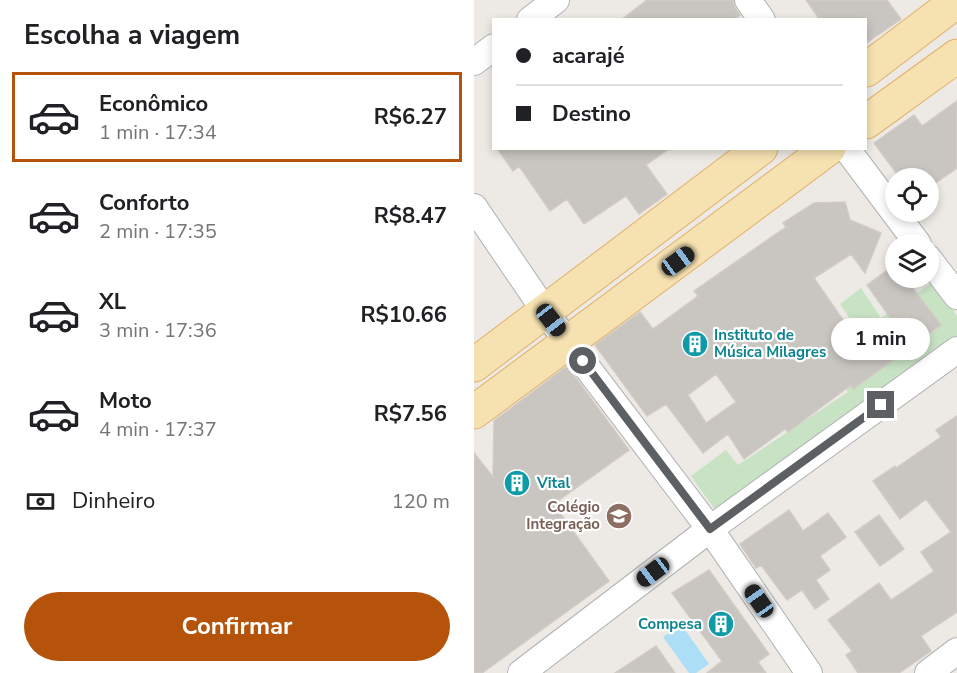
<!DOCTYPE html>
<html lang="pt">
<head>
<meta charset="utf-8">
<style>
	:root { --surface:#fff; --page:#f6f6f6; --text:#202124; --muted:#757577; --line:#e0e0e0; --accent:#b45309 }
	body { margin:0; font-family:"Nunito Sans",sans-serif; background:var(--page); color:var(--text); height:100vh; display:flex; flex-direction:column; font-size:22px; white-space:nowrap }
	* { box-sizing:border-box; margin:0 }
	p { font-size:20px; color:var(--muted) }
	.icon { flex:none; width:33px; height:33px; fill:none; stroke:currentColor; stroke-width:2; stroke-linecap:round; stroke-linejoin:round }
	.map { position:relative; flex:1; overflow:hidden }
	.panel { display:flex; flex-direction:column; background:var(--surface); width:474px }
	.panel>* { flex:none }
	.banner { position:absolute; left:18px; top:18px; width:375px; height:132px; border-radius:0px; box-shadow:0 3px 9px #0003; display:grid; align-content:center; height:132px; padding:0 24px; background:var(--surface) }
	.controls { position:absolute; left:411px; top:168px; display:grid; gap:12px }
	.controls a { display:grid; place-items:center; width:54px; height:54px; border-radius:50%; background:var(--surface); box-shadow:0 3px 9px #0003; font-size:30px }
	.end { position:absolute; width:27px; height:27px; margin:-14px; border:8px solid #5d6063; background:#fff; box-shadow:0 0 0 3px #fff }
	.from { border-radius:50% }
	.bubble { position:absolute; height:42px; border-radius:21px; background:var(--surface); box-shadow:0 3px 9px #0003; font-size:20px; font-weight:700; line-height:42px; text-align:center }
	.car { position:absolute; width:18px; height:36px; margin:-18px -9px; border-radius:8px; box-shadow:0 0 4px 2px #0007; background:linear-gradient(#222 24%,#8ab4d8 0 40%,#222 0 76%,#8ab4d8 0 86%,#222 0) }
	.banner b { display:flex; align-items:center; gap:21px; height:57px; font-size:22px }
	.banner b+b { border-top:2px solid var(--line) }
	.banner i { width:15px; height:15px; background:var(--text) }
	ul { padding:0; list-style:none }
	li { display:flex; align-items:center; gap:18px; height:90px; margin:0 12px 9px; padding:0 12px; border:3px solid transparent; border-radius:0px }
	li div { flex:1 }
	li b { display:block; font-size:22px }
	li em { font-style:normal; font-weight:700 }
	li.current { border-color:var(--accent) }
	li>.icon { width:54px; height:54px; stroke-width:1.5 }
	h2 { padding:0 24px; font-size:27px; line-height:72px }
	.pay { display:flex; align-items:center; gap:15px; height:66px; padding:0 24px; font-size:22px }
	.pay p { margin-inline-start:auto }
	.primary-button { display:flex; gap:12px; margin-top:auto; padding:12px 24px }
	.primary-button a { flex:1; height:69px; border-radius:36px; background:var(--accent); color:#fff; font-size:24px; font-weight:700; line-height:69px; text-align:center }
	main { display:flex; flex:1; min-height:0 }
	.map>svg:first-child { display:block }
	.green { fill:#c8e2c4 }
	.water { fill:#acdff5 }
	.building { fill:#c9c5c1; stroke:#d1cbc4; stroke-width:1.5; fill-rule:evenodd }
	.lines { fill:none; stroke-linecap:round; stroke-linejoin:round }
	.street-casing { stroke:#b0b2b5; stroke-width:28 }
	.primary-casing { stroke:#e2b069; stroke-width:35 }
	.street { stroke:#fff; stroke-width:26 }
	.primary { stroke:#f6e2b1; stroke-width:33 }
	.route { stroke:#5d6063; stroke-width:8 }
	.labels { text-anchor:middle; stroke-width:4.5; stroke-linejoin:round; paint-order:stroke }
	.culture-label { font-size:15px; font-weight:bold; fill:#0d838f; stroke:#fff; text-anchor:start }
	.education-label { font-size:15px; font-weight:bold; fill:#785e54; stroke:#fff; text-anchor:end }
</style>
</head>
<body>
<main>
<section class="panel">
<h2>Escolha a viagem</h2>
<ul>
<li class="current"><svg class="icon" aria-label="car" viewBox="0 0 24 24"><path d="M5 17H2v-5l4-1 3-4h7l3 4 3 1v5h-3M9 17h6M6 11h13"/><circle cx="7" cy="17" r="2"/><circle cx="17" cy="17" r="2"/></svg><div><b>Econômico</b><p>1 min · 17:34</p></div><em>R$6.27</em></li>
<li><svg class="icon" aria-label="car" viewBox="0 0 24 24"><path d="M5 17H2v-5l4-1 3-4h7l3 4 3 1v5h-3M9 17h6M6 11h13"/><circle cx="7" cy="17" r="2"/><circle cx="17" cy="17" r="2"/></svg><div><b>Conforto</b><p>2 min · 17:35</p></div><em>R$8.47</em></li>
<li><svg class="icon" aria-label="car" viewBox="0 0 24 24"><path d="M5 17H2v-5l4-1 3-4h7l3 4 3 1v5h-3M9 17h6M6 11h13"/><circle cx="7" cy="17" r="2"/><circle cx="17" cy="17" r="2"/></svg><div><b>XL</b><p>3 min · 17:36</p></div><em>R$10.66</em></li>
<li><svg class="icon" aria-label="car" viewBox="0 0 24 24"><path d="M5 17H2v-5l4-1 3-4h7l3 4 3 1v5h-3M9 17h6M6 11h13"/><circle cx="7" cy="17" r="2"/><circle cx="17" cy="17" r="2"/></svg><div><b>Moto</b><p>4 min · 17:37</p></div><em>R$7.56</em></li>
</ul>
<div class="pay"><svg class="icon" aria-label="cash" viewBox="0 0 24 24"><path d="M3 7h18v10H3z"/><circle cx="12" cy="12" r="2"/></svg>Dinheiro<p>120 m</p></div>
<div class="primary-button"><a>Confirmar</a></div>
</section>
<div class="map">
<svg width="483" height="673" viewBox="0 0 483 673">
	<rect width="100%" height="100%" fill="#edeae5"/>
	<!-- green -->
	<path class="green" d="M459,282L483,316V338L244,514L217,476L252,450L264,465L374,392L346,352L381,326L366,304L387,288L407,318Z"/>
	<!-- water -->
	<path class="water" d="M207,624L235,664L222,673H215L189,637Z"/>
	<!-- building -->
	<path class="building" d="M173,0H259L261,8L266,15L260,20H147Z
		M332,0H413L427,19L392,43V20H346Z
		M483,101V168L454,188V178H426L400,143L440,115L448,126Z
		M23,148H196L172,165L193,194L165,214L152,196L110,224L93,199L76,211L45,166L39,171Z
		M371,202L376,220L407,233L391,273L377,254L340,278L387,346L420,323L393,285L422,264V278H431L467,325L379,389L377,385L314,432L311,429L270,459L254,434L229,453L192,404L173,416L121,345L166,312L179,329L224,296L220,291L312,227L309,223L340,203ZM242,374L262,402L232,423L214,395Z
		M93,366L155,450L81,503L89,517L135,581L8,673H0V453L19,477L20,421Z
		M483,416V612L447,636L457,651L425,673H384L372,655L378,651L354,620L405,583L417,600L460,571L447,552L477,532L452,499L426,519L399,481L421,466L422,468L467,437L462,430Z
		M315,510L329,531L354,513L372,537L346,556L356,570L342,580L355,599L341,609L328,590L313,600L287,565L282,568L266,544Z
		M405,515L430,549L406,566L381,532Z
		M235,570L295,654L284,662L292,673H233L248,661L198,593Z
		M182,646L201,673H141Z"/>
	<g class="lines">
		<defs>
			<path id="street" d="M274,0L288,20
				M56,20L82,0
				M0,62L20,47
				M372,148L444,244
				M0,207L77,320L236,529L335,673
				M454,258L483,296
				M47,673L236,529L483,350
				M454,673L483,651"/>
			<path id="primary" d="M392,70L483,1
				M392,122L483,56
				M0,365L287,148
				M0,412L355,148"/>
		</defs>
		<!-- street casing -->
		<use href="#street" class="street-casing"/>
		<!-- primary casing -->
		<use href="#primary" class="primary-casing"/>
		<!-- street -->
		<use href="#street" class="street"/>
		<!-- primary -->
		<use href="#primary" class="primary"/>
	</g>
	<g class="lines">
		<!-- route -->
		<path class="route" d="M109,361L236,529L407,405"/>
	</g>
	<!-- icons -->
	<defs>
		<symbol id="building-disc" viewBox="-11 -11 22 22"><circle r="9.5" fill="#0f9aa8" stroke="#fff"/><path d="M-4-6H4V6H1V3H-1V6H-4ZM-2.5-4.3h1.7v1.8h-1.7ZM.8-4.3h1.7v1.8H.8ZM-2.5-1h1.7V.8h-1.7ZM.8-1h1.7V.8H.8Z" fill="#fff"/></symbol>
		<symbol id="school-disc" viewBox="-11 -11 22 22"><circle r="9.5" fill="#8d6e63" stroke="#fff"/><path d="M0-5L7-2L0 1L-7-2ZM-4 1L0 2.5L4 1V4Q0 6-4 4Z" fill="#fff"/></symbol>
	</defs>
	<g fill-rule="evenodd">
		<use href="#building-disc" x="206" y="329" width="30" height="30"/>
		<use href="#building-disc" x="28" y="468" width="30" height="30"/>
		<use href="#school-disc" x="130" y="501" width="30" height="30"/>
		<use href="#building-disc" x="232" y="609" width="30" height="30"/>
	</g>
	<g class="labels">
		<!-- culture labels -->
		<g class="culture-label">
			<text x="240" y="340">Instituto de<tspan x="240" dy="17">Música Milagres</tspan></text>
			<text x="63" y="488">Vital</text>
			<text x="228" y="629" text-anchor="end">Compesa</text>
		</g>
		<!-- education labels -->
		<g class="education-label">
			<text x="126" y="512">Colégio<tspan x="126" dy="17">Integração</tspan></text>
		</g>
	</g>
</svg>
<div class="controls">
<a><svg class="icon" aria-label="locate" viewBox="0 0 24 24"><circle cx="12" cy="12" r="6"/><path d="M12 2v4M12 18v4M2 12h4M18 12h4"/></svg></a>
<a><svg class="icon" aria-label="layers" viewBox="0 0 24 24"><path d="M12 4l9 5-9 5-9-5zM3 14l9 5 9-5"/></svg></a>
</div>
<i class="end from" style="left:109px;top:361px"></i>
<i class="end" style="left:407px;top:405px"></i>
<div class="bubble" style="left:357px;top:318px;width:99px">1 min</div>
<i class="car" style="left:204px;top:261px;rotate:54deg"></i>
<i class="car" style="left:77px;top:320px;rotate:142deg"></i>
<i class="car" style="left:179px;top:572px;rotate:233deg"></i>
<i class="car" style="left:285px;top:601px;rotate:325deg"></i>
<div class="banner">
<b><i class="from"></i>acarajé</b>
<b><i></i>Destino</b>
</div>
</div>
</main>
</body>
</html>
